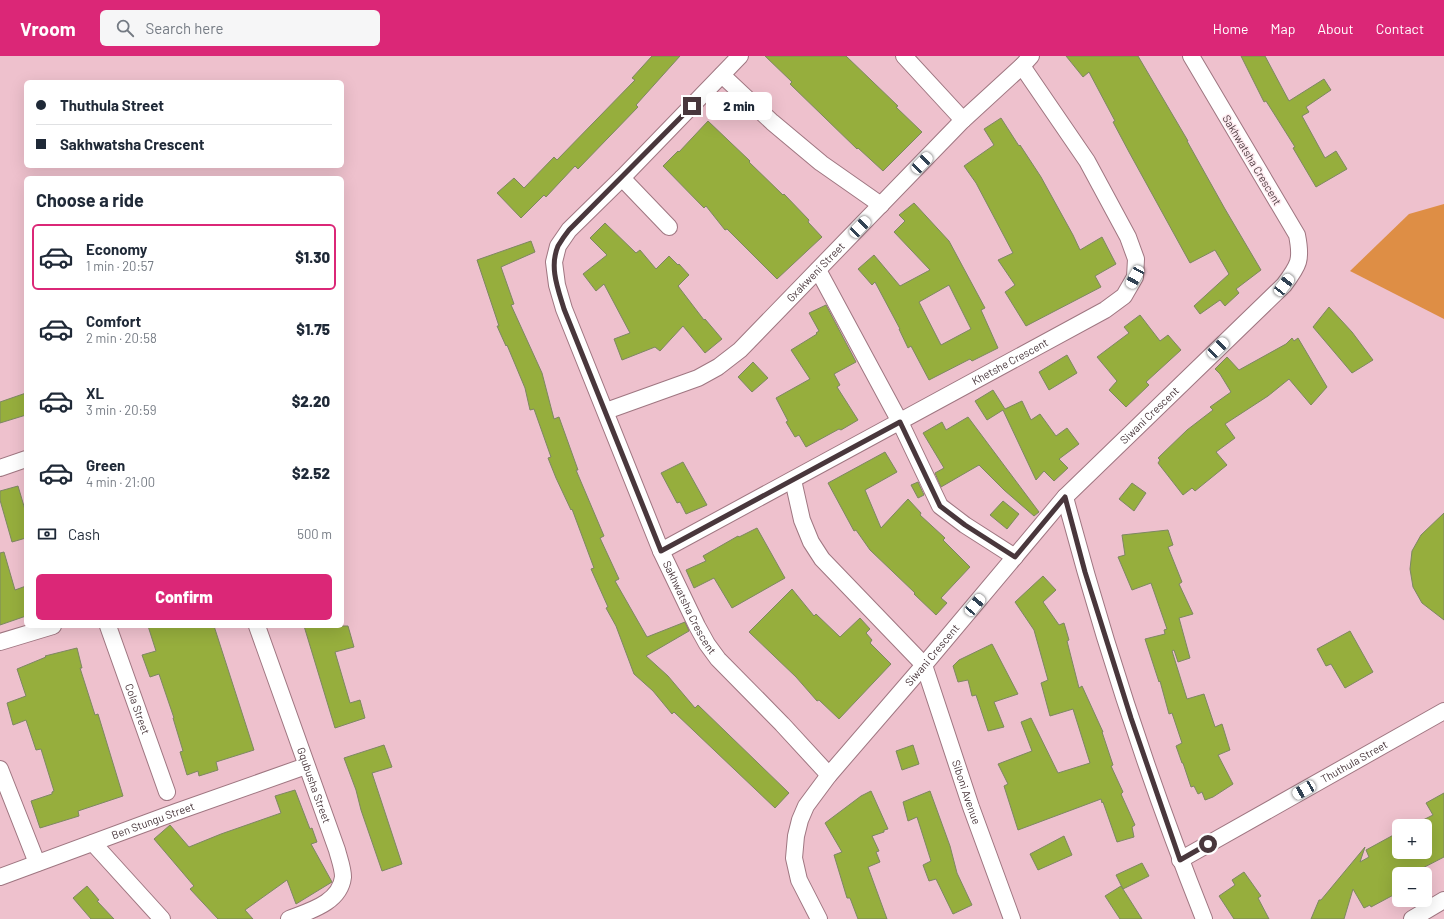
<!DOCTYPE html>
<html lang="en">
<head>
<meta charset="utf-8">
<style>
	:root { --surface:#fff; --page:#f6f6f7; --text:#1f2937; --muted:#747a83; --line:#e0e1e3; --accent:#db2777 }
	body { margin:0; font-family:Barlow,sans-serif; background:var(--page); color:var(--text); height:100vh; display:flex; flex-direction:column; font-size:15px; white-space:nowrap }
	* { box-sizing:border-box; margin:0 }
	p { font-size:13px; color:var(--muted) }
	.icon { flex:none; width:22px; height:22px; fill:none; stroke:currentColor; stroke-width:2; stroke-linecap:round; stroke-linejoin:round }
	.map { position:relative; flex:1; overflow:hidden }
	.details { position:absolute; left:24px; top:120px; width:320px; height:452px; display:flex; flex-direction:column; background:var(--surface); border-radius:6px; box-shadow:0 4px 16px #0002 }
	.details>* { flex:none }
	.guide { position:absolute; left:24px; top:24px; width:320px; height:88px; border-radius:6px; box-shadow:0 4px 16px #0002; display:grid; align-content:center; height:88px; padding:0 12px; background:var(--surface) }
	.tools { position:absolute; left:1392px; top:763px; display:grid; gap:8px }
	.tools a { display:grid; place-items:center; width:40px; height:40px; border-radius:6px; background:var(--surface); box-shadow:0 4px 16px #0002; font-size:20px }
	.end { position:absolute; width:18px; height:18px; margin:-9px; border:5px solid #49373c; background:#fff; box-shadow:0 0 0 2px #fff }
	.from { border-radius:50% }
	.bubble { position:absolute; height:28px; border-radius:6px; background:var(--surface); box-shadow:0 4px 16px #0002; font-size:13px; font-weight:800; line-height:28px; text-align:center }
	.car { position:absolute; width:12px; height:24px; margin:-12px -6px; border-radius:5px; box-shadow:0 0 3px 1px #0007; background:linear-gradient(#fff 24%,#345 0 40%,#fff 0 76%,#345 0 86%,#fff 0) }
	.guide b { display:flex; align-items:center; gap:14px; height:38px; font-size:15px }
	.guide b+b { border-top:1px solid var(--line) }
	.guide i { width:10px; height:10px; background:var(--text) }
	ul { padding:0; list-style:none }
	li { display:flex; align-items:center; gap:12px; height:66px; margin:0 8px 6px; padding:0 4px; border:2px solid transparent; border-radius:6px }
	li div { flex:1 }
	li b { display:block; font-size:15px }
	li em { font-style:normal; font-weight:800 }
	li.active { border-color:var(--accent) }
	li>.icon { width:36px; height:36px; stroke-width:1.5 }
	h2 { padding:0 12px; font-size:18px; line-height:48px }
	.pay { display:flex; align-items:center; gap:10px; height:44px; padding:0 12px; font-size:15px }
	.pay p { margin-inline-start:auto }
	.button { display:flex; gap:8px; margin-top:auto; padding:8px 12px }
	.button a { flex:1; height:46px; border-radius:6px; background:var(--accent); color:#fff; font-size:16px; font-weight:800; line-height:46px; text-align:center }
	header { display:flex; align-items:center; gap:24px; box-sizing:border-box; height:56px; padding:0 20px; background:var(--accent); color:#fff }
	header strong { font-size:19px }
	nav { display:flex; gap:22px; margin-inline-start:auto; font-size:14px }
	.search { width:280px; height:36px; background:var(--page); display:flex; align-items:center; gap:10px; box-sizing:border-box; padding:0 14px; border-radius:6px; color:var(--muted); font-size:15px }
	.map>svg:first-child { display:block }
	.green { fill:#de8e45 }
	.building { fill:#96ae3d; stroke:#7d8762; fill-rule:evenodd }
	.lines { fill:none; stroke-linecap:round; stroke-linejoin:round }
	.minor-casing { stroke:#9f7681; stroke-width:18 }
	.minor { stroke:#fff; stroke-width:16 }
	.route { stroke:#49373c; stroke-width:5 }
	.labels { text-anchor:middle; stroke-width:3; stroke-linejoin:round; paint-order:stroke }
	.street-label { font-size:11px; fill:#49373c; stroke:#fdeaef }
</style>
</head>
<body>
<header>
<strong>Vroom</strong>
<div class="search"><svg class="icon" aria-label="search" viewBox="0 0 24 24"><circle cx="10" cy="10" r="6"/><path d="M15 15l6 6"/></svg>Search here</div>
<nav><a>Home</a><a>Map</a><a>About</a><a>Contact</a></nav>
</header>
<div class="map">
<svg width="1444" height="863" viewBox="0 0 1444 863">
	<rect width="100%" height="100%" fill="#eec1cd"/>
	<!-- green -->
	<path class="green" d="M1444,148V263L1350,215L1409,158Z"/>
	<!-- building -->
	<path class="building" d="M652,0H680L636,49L638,51L578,113L575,110L546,141L544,139L521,162L497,137L514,122L524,132L554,101L557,104L635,24L632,22Z
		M765,0H846L898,50L896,51L922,76L883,115L858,92L857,93L790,28L792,26Z
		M1066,0H1138L1188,85H1187L1225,153L1261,214L1236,233L1239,237L1225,250L1220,244L1200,258L1194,250L1229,218L1215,194L1190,207L1129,96L1113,66L1115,65L1089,16L1083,21Z
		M1241,0H1265L1289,45L1324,23L1331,34L1306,51L1309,56L1302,60L1325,102L1336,95L1347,113L1316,131L1293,92L1295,91L1266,45L1264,46Z
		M1001,62L1019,90L1020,89L1041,121L1073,179L1080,194L1102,181L1116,208L1095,220L1101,231L1026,270L1005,236L1015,229L998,204L1013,197L976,127L964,110L994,89L984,73Z
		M708,65L750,105L749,106L783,139L784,138L809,164L808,166L822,181L777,223L727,173L725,174L706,150L704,152L663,110L678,95L679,96Z
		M914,147L949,185L985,252L981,254L998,292L972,305L970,303L929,324L911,290L908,292L899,273H900L875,226L872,229L858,213L874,199L900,230L930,214L894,176L905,165L899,159ZM949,229L971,273L941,289L919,246Z
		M605,167L636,197L640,194L656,213L669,200L678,209L679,208L689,219L678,230L704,264L705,263L722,283L705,297L683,270L660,295L655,291L622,304L614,283L630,277L604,228L596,235L583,218L607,199L590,182Z
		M531,185L535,196L501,211L514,248L511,249L542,317L554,363L559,361L578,414H576L604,480L600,482L619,523L615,525L647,581L685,566L689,575L646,600L668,620L695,652L698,649L789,737L775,752L674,656L672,658L653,635L634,618L616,570L606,552L608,551L591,513L594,512L572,453L571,454L556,422L548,402L551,401L534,353L530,354L525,332L507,289L506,290L497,270H499L477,204Z
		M826,249L856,306L834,318L840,329L837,331L858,364L841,374L839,373L806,391L799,379L795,381L786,366L788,365L776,342L810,323L791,294L817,278L816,277L819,275L809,257Z
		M1329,251L1352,276L1373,304L1352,317L1313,271Z
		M1140,259L1160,285L1168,279L1181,294L1146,326L1149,329L1126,351L1109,334L1117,325L1097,301L1129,277L1124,271Z
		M1292,282L1294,285L1298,282L1327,331L1311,349L1289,323L1268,340L1225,368L1235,382L1216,396L1227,409L1195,435L1192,432L1183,439L1158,407L1160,404L1158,402L1187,374L1213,354L1210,351L1231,336L1220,318L1215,313L1227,301L1239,314L1286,288Z
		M1067,299L1077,317L1049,334L1039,316Z
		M753,306L768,322L752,336L738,321Z
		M993,334L1005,353L1022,345L1031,364L1040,358L1056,380L1067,372L1079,388L1059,403L1068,412L1054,425L1044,415L1036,424L1003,354L987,364L975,345Z
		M26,337V359L0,367V346Z
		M968,361L1039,456L1034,460L1004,434L979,409L941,431L935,417L944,412L923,377L942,366L946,374Z
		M885,396L897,416L865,434L881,472L908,443L921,457L920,459L945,482L943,484L970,511L941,542L947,547L936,559L914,538L915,537L870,494L856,474L854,475L828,427Z
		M683,406L707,449L686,458L680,446L677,447L661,417Z
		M918,426L924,439L918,442L911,429Z
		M1132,427L1146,437L1134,455L1119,443Z
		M18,430L26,457V482L12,486L0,444V435Z
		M1003,445L1019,458L1007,473L990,459Z
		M1444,457V564L1422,547L1413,531L1410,513L1412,495L1421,479Z
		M757,472L785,522L732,552L714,522L694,532L686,514L706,505L703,500L738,480L739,481Z
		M1168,474L1173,489L1168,491L1182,526L1179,528L1193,558L1179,562L1190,602L1178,606L1174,594L1172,595L1187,643L1204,638L1215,671L1222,668L1230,694L1218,699L1233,728L1213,741L1205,744L1202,736L1198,738L1194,730L1191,731L1183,707H1182L1176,690L1182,687L1172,657L1169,658L1160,625L1159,626L1145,583L1165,578L1164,574L1167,573L1151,527L1132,534L1118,501L1125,499L1122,479Z
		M4,496L15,534L26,530V560L0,569V497Z
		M1043,520L1056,534L1043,546L1059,569L1064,567L1069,584L1067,585L1079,632L1082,630L1103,676H1102L1113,709L1111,710L1123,736L1121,738L1135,769L1132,771L1134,781L1117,786L1103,746L1102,747L1101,743L1018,774L1004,730L1008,728L998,708L1032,695L1021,666L1031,662L1058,717L1090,707L1073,653L1050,660L1041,627L1048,624L1034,574L1015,546Z
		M792,533L814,560L816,558L840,581L860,562L870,573L866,577L872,584L870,587L891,608L839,663L819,644L817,645L796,621L749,576Z
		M148,570H214L254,694L216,706L218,714L199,720L198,715L187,719L180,696L183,695L173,662H174L159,618L150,621L142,599L156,595Z
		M304,570H348L354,591L335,596L350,647L360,644L365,662L335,672Z
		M1350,575L1373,616L1345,632L1331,608L1326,610L1317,593Z
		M992,588L1018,638L994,646L1004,671L988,675L976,639L972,640L968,624L958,626L953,610L959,604Z
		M77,592L82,612H80L95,659L98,658L123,740L78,755L79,760L40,772L31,745L52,738V736L54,735L41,693L36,694L26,664L13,669L7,647L26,640L17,613L46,601L45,600Z
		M384,689L392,711L372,717L402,808L382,815L361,754L356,734L344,702Z
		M913,689L919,708L902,714L896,695Z
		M295,734L310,773L312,772L317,786L311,788L332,826L296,848L287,824L245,854L253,863H218L190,833L194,830L154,783L170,769L189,791L221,778L281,757L275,740Z
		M871,735L888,773L884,774V776L872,780L879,795L876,796L880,806L868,811L887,863H858L850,842H847L834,799L842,796L825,767L861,740Z
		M930,735L950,790L957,817L972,849L953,858L936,823L929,825L923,809L931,805L917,761L908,765L903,746Z
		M1444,737V801L1411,818H1399V836L1371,851L1370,849L1364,852L1353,833L1344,863H1311L1319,844H1321L1365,791L1360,806L1369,801L1366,794L1399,776V796H1425V770H1411L1433,759L1426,747Z
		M1064,780L1072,799L1038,814L1030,798Z
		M1142,807L1149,820L1123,833L1116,819Z
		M1244,816L1261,840L1258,842L1269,863H1234L1219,840L1235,829L1232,824Z
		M87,830L99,844L97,845L114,863H91L73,842Z
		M1121,830L1142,863H1120L1105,840Z"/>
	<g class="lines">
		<defs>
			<g id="minor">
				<path id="s1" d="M740,0L622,122L569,174L558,190L554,206L557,229L564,253L661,495L697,570L707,588L718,603L782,668L829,719"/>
				<path d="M904,0L963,64"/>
				<path d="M722,19L772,66L821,107L881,149"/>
				<path d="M622,122L669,171"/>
				<path d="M818,214L900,366L940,450L965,469L1015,501"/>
				<path id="s2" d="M606,355L698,322L718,311L740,294L963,64L1022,10L1031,0"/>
				<path d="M0,412L26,403"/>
				<path id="s3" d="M793,424L802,464L811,486L822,503L924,609L971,751L1012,863"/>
				<path d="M1065,441C1103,584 1149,725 1204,863"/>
				<path id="s4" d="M661,495L1105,254L1124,240L1135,221L1136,203L1128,181L1087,105L1022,10"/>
				<path id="s5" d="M108,570L167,736"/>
				<path id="s6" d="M257,570L337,794C339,802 343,812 343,821C340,847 309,855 289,863"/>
				<path d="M0,586L53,570"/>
				<path d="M0,713L37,807"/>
				<path d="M93,787L162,863"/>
				<path id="s7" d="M1180,804L1444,655"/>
				<path id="s8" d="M0,821L176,756L306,710"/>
				<path id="s9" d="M819,863L799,824L794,802L796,780L800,764L806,750L829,719L924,609L1065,441L1284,229C1299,209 1302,204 1297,179L1191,0"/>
				<path d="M1412,863L1444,844"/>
			</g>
		</defs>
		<!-- minor casing -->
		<use href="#minor" class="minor-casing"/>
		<!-- minor -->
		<use href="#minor" class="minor"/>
	</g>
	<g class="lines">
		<!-- route -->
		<path class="route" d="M692,50L569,174C565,179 561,185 558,190C549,211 558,233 564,253L661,495L900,366L940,450L965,469L1015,501L1065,441L1085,516L1131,662L1180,804L1208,788"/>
	</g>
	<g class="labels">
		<!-- street labels -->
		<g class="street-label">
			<text transform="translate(1252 104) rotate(59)" y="4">Sakhwatsha Crescent</text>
			<text dy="4" stroke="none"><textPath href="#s2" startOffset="257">Gxakweni Street</textPath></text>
			<text dy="4" stroke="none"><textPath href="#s4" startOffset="397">Khetshe Crescent</textPath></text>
			<text dy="4" stroke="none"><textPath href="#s9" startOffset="641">Siwani Crescent</textPath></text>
			<text dy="4" stroke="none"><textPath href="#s1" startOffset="652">Sakhwatsha Crescent</textPath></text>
			<text dy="4" stroke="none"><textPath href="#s9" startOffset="317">Siwani Crescent</textPath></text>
			<text dy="4" stroke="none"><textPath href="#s5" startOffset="88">Cola Street</textPath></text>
			<text dy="4" stroke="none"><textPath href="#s7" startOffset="200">Thuthula Street</textPath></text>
			<text dy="4" stroke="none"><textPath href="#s6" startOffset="169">Gqubusha Street</textPath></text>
			<text dy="4" stroke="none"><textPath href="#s3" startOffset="366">Siboni Avenue</textPath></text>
			<text dy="4" stroke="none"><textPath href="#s8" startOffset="163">Ben Stungu Street</textPath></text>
		</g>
	</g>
</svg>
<div class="tools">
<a>+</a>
<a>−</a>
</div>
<i class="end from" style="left:1208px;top:788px"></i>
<i class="end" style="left:692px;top:50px"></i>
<div class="bubble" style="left:706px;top:36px;width:66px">2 min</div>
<i class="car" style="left:922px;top:107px;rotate:44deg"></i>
<i class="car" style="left:860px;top:171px;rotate:44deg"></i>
<i class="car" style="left:1135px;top:221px;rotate:209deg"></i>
<i class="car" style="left:1284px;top:229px;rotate:38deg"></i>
<i class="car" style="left:1218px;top:292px;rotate:46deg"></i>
<i class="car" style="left:975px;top:549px;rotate:40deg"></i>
<i class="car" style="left:1304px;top:734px;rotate:240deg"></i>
<div class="guide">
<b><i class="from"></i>Thuthula Street</b>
<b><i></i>Sakhwatsha Crescent</b>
</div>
<section class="details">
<h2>Choose a ride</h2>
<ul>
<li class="active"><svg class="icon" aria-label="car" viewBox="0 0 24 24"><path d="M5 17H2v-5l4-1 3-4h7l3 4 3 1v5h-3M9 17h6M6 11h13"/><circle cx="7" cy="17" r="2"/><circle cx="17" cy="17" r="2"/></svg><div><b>Economy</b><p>1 min · 20:57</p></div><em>$1.30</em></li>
<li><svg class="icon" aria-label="car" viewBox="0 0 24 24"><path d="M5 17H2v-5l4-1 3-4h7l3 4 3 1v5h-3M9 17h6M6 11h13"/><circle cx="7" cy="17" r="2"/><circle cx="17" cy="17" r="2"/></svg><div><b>Comfort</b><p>2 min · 20:58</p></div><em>$1.75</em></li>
<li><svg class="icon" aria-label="car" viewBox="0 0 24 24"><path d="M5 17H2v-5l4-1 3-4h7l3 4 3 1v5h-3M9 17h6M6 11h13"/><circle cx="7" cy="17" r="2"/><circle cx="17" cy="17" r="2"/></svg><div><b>XL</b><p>3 min · 20:59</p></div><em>$2.20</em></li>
<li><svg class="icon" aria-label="car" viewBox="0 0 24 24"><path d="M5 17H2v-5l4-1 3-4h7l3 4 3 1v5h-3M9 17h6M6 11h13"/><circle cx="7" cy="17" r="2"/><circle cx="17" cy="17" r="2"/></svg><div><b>Green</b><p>4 min · 21:00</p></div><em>$2.52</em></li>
</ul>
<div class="pay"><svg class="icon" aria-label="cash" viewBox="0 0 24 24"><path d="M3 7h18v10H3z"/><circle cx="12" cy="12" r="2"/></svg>Cash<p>500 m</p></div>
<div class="button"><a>Confirm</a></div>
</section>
</div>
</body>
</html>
